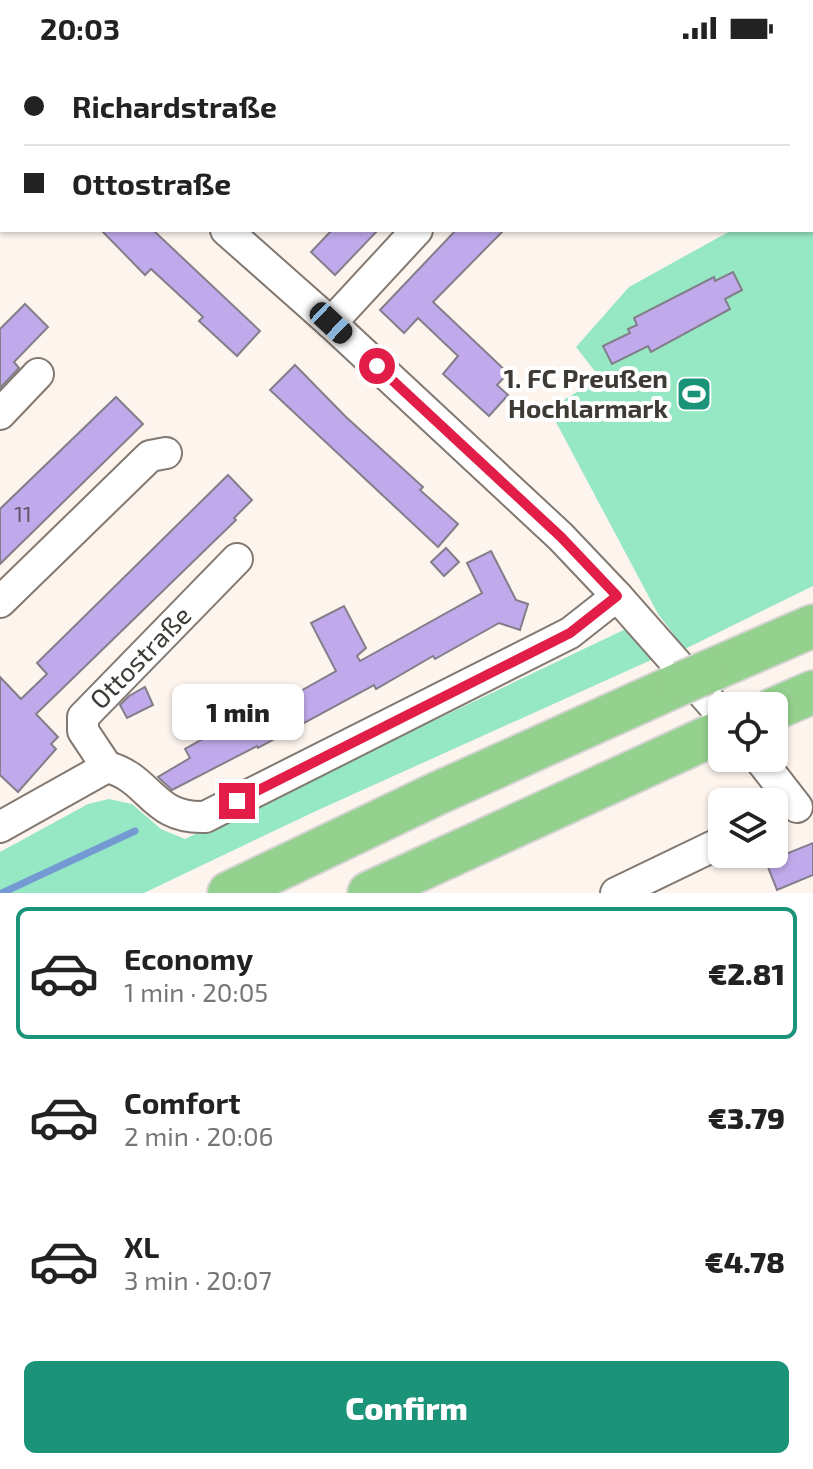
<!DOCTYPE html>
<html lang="en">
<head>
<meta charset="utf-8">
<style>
	:root { --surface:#fff; --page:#f6f6f6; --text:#222; --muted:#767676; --line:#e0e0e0; --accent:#1b9378 }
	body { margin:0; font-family:"Exo 2",sans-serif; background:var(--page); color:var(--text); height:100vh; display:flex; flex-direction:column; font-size:30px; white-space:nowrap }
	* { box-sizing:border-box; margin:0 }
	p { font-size:26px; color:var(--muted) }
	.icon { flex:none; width:44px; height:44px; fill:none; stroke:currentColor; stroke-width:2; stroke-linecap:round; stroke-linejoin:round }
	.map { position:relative; height:837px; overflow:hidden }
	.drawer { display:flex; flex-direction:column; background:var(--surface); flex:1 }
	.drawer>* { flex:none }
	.hud { position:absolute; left:0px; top:0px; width:814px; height:176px; box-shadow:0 2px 6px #0004; display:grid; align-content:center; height:176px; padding:0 24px; background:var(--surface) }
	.fabs { position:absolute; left:708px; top:636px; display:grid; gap:16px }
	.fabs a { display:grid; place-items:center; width:80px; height:80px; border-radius:12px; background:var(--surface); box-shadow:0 2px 6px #0004; font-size:40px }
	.end { position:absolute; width:36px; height:36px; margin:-18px; border:10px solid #e11d48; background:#fff; box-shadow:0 0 0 4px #fff }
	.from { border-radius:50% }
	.bubble { position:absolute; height:56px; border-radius:12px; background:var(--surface); box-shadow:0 2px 6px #0004; font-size:26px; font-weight:800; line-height:56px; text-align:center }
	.car { position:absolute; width:24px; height:48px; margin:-24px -12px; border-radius:10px; box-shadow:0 0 6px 2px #0007; background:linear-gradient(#222 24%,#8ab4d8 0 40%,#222 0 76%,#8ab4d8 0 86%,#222 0) }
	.hud b { display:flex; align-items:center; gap:28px; height:76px; font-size:30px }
	.hud b+b { border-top:2px solid var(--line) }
	.hud i { width:20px; height:20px; background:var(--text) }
	ul { padding:14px 0 0; list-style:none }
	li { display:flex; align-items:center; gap:24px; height:132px; margin:0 16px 12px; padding:0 8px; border:4px solid transparent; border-radius:12px }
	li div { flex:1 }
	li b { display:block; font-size:30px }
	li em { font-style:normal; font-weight:800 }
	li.selected { border-color:var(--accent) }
	li>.icon { width:72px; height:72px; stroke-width:1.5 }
	.primary-button { display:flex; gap:16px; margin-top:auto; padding:16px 24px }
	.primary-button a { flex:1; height:92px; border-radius:12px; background:var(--accent); color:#fff; font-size:32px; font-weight:800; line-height:92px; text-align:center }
	.status { display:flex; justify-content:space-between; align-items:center; height:56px; padding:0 40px; background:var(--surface); direction:ltr }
	.status svg { height:22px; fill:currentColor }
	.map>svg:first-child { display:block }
	.green { fill:#96e7c4 }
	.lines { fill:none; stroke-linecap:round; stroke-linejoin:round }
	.stream { stroke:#739ad2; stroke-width:7 }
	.building { fill:#c0aaeb; stroke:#827e8a; stroke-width:2 }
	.minor-casing { stroke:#827870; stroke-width:34 }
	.highway-casing { stroke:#d5d4d3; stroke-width:46 }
	.minor { stroke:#fff; stroke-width:30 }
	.highway { stroke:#95d18e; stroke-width:42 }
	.highway-bridge-casing { stroke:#d5d4d3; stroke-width:46; stroke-linecap:butt }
	.highway-bridge { stroke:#95d18e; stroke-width:42 }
	.route { stroke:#e11d48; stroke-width:10 }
	.labels { text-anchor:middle; stroke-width:8; stroke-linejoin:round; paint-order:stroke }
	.number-label { font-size:22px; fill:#5e5663 }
	.poi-label { font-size:26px; font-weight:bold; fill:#3e3a36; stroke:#fff; text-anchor:end }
	.street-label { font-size:26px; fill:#3e3a36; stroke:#fff }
</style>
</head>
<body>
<div class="status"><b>20:03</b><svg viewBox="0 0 49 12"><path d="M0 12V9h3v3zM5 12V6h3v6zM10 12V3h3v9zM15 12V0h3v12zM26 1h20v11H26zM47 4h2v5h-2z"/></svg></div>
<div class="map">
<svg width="813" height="837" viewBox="0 0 813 837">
	<rect width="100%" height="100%" fill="#fdf4ed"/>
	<!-- green -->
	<path class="green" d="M813,103V530L685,593L658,558L549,353L600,322L576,291L629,231L732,174H812Z
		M632,570L660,600L316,755L144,837H0V796L88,748L109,743L132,748L161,773L185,783Z"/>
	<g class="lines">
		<!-- stream -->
		<path class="stream" d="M2,837L135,775"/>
	</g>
	<!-- building -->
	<path class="building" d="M101,174H153L260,275L237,300L199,265L203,261L151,213L145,219Z
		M332,174H378L335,219L311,196Z
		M456,174H504L433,246L508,317L497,329L508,339L489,360L443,318L458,300L418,262L404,277L380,254Z
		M733,216L742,234L725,243L730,253L651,296L648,290L612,308L603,290L630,277L628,273L637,269L634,262L714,221L715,225Z
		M25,248L48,271L14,306L19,312L0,332V273Z
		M295,309L346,361L423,431L420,434L458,468L438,491L270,334Z
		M116,341L143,368L0,508V453Z
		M228,419L252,444L234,462L236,464L36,658L58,681L51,688L56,693L18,736L0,719V621L21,643L47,618L37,607Z
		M446,492L459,506L444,520L431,506Z
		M491,495L516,544L528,548L520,574L499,567L435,603L433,600L376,633L374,629L258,692L257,690L172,734L158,721L190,702L185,693L285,637L288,642L336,615L311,567L344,550L366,592L357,600L360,605L482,537L467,507Z
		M145,631L153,649L127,662L120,649L129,640Z
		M813,787V819L777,834L766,806Z"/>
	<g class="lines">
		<defs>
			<g id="minor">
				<path d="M60,0L62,2"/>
				<path d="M4,2L7,0"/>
				<path d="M664,2L670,0"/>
				<path d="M226,174L331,267L561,481L617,540L722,659"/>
				<path d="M331,267L417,174"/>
				<path d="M0,358L38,318"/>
				<path d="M0,546L150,400L166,397"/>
				<path d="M759,702L797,751"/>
				<path id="s1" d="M107,711L83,675V661L237,503"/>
				<path d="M0,771L107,711C151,722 151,763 205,761L570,577L617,540"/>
				<path d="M616,837L722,786"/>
			</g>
			<path id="highway" d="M705,617L813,570
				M774,653L813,636
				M229,837L436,738L682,627
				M369,837L722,675"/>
		</defs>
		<!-- minor casing -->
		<use href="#minor" class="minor-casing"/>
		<!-- highway casing -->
		<use href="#highway" class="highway-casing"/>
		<!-- minor -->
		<use href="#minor" class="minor"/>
		<!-- highway -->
		<use href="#highway" class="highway"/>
		<defs>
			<path id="highway-bridge" d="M682,627L705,617"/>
		</defs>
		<!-- highway-bridge casing -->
		<use href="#highway-bridge" class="highway-bridge-casing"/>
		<!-- highway-bridge -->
		<use href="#highway-bridge" class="highway-bridge"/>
	</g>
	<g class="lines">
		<!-- route -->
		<path class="route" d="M237,745L570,577L617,540L561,481L377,310"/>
	</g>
	<!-- icons -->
	<defs>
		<symbol id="stadium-square" viewBox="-11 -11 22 22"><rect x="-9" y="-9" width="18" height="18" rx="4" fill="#1b9378" stroke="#fff"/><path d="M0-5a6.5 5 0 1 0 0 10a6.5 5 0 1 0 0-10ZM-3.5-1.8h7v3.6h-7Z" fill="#fff"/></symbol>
	</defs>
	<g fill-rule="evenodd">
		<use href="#stadium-square" x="674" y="318" width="40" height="40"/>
	</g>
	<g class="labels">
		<!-- number labels -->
		<g class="number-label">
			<text x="23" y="466">11</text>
		</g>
		<!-- poi labels -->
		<g class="poi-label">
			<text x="668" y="332">1. FC Preußen<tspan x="668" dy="30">Hochlarmark</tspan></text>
		</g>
		<!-- street labels -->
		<g class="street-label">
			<text dy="9" stroke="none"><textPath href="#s1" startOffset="140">Ottostraße</textPath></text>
		</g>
	</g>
</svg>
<div class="fabs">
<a><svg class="icon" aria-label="locate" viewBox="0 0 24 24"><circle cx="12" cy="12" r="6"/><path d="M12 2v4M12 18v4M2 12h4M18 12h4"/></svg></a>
<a><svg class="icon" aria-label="layers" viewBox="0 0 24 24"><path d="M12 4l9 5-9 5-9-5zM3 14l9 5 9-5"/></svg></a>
</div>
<i class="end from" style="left:377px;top:310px"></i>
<i class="end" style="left:237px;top:745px"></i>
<div class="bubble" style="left:172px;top:628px;width:132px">1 min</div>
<i class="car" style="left:331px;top:267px;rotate:133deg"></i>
<div class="hud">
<b><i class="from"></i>Richardstraße</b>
<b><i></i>Ottostraße</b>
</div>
</div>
<section class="drawer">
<ul>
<li class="selected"><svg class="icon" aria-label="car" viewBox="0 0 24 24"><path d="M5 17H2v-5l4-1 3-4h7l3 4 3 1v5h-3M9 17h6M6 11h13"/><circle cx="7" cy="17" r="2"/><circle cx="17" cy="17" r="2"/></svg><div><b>Economy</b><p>1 min · 20:05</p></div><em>€2.81</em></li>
<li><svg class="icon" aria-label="car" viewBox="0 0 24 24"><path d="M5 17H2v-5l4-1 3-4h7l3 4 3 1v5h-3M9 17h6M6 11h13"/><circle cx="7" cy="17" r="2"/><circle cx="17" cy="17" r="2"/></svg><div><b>Comfort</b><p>2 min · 20:06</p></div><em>€3.79</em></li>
<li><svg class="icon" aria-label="car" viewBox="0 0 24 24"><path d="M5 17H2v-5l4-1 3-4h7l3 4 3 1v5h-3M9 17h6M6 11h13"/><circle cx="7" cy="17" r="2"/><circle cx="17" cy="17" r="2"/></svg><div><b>XL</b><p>3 min · 20:07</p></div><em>€4.78</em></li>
</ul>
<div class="primary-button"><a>Confirm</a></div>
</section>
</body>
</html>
